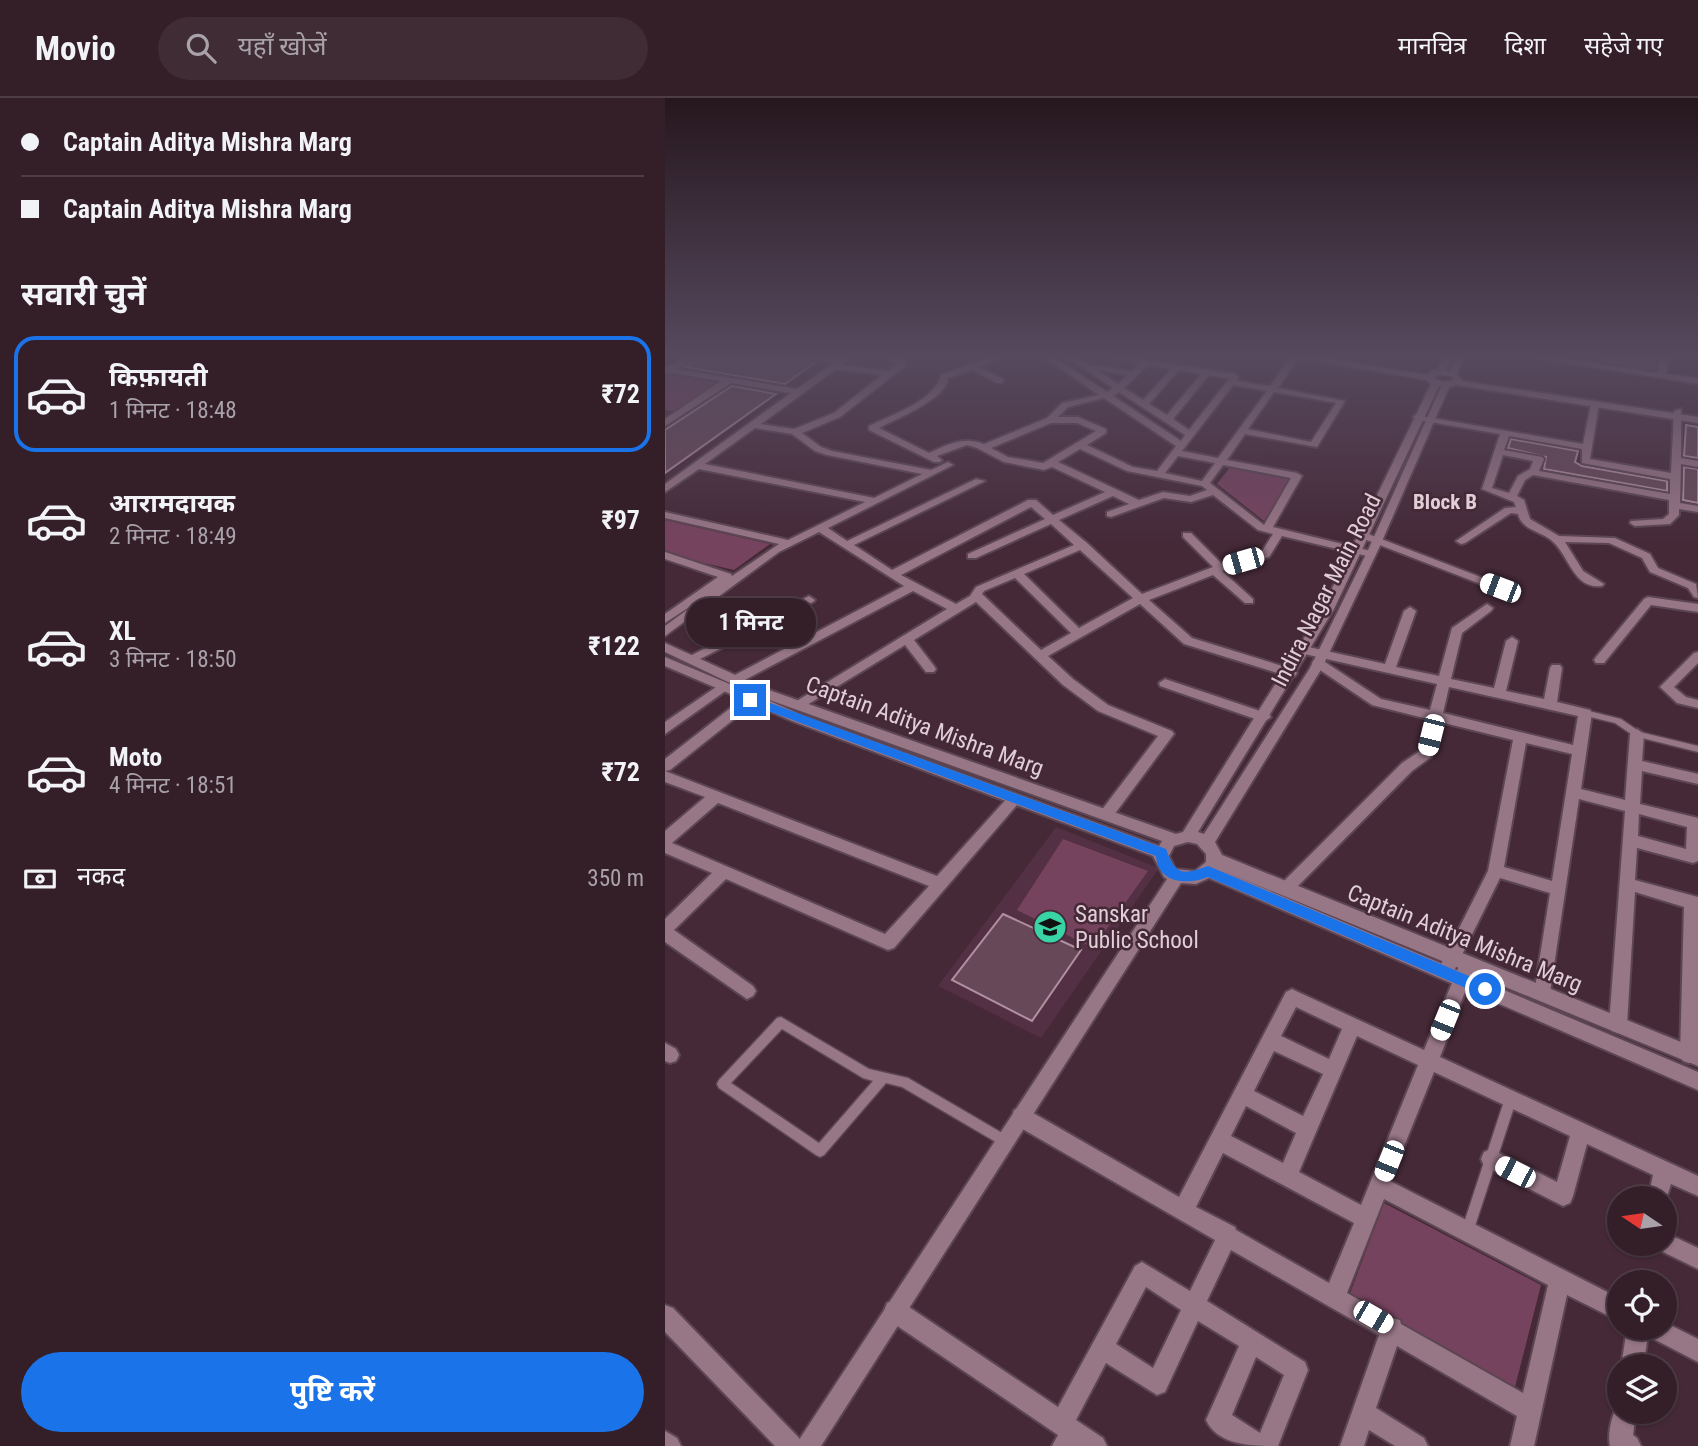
<!DOCTYPE html>
<html lang="hi">
<head>
<meta charset="utf-8">
<style>
	:root { --surface:#341f29; --page:#3f2c35; --text:#f1f3f6; --muted:#a9a2a8; --line:#4e3d46; --accent:#1a73e8 }
	body { margin:0; font-family:"Roboto Condensed","Noto Sans Devanagari",sans-serif; background:var(--page); color:var(--text); height:100vh; display:flex; flex-direction:column; font-size:26px; white-space:nowrap }
	* { box-sizing:border-box; margin:0 }
	p { font-size:23px; color:var(--muted) }
	.icon { flex:none; width:38px; height:38px; fill:none; stroke:currentColor; stroke-width:2; stroke-linecap:round; stroke-linejoin:round }
	.map { position:relative; flex:1; overflow:hidden }
	.details { display:flex; flex-direction:column; background:var(--surface); width:665px }
	.details>* { flex:none }
	.hud { display:grid; align-content:center; height:154px; padding:0 21px; background:var(--surface) }
	.needle { width:46px; rotate:283deg }
	.controls { position:absolute; left:942px; top:1088px; display:grid; gap:14px }
	.controls a { display:grid; place-items:center; width:70px; height:70px; border-radius:50%; background:var(--surface); box-shadow:0 2px 5px #0004,0 0 0 2px var(--line); font-size:35px }
	.end { position:absolute; width:32px; height:32px; margin:-16px; border:9px solid #1a73e8; background:#fff; box-shadow:0 0 0 4px #fff }
	.from { border-radius:50% }
	.bubble { position:absolute; height:49px; border-radius:24px; background:var(--surface); box-shadow:0 2px 5px #0004,0 0 0 2px var(--line); font-size:23px; font-weight:700; line-height:49px; text-align:center }
	.car { position:absolute; width:21px; height:42px; margin:-21px -10px; border-radius:9px; box-shadow:0 0 5px 2px #0007; background:linear-gradient(#fff 24%,#345 0 40%,#fff 0 76%,#345 0 86%,#fff 0) }
	.hud b { display:flex; align-items:center; gap:24px; height:66px; font-size:26px }
	.hud b+b { border-top:2px solid var(--line) }
	.hud i { width:18px; height:18px; background:var(--text) }
	ul { padding:0; list-style:none }
	li { display:flex; align-items:center; gap:21px; height:116px; margin:0 14px 10px; padding:0 7px; border:4px solid transparent; border-radius:21px }
	li div { flex:1 }
	li b { display:block; font-size:26px }
	li em { font-style:normal; font-weight:700 }
	li.active { border-color:var(--accent) }
	li>.icon { width:63px; height:63px; stroke-width:1.5 }
	h2 { padding:0 21px; font-size:32px; line-height:84px }
	.pay { display:flex; align-items:center; gap:18px; height:77px; padding:0 21px; font-size:26px }
	.pay p { margin-inline-start:auto }
	.action { display:flex; gap:14px; margin-top:auto; padding:14px 21px }
	.action a { flex:1; height:80px; border-radius:42px; background:var(--accent); color:#fff; font-size:28px; font-weight:700; line-height:80px; text-align:center }
	header { display:flex; align-items:center; gap:42px; box-sizing:border-box; height:98px; padding:0 35px; background:var(--surface); border-bottom:2px solid var(--line) }
	header strong { font-size:33px }
	nav { display:flex; gap:38px; margin-inline-start:auto; font-size:24px }
	.search { width:490px; height:63px; background:var(--page); display:flex; align-items:center; gap:18px; box-sizing:border-box; padding:0 24px; border-radius:38px; color:var(--muted); font-size:26px }
	main { display:flex; flex:1; min-height:0 }
	.map>svg:first-child { display:block }
	.built { fill:#533043 }
	.green { fill:#76435e }
	.building { fill:#674858; stroke:#b290a0; stroke-width:2 }
	.lines { fill:none; stroke-linecap:round; stroke-linejoin:round }
	.service-casing { stroke:#5d4653; stroke-width:3 }
	.minor-casing { stroke:#5d4653; stroke-width:4 }
	.tertiary-casing { stroke:#5d4653; stroke-width:4 }
	.service { fill:#977686; fill-rule:evenodd }
	.minor { fill:#977686; fill-rule:evenodd }
	.tertiary { fill:#977686; fill-rule:evenodd }
	.route { fill:#1a73e8 }
	.labels { text-anchor:middle; stroke-width:5; stroke-linejoin:round; paint-order:stroke }
	.far-neighbourhood-label { font-size:21px; font-weight:bold; fill:#e1cfd7; stroke:#452937 }
	.street-label { font-size:23px; fill:#e1cfd7; stroke:#452937 }
	.poi-label { font-size:23px; fill:#e1cfd7; stroke:#452937; text-anchor:start }
</style>
</head>
<body>
<header>
<strong>Movio</strong>
<div class="search"><svg class="icon" aria-label="search" viewBox="0 0 24 24"><circle cx="10" cy="10" r="6"/><path d="M15 15l6 6"/></svg>यहाँ खोजें</div>
<nav><a>मानचित्र</a><a>दिशा</a><a>सहेजे गए</a></nav>
</header>
<main>
<section class="details">
<div class="hud">
<b><i class="from"></i>Captain Aditya Mishra Marg</b>
<b><i></i>Captain Aditya Mishra Marg</b>
</div>
<h2>सवारी चुनें</h2>
<ul>
<li class="active"><svg class="icon" aria-label="car" viewBox="0 0 24 24"><path d="M5 17H2v-5l4-1 3-4h7l3 4 3 1v5h-3M9 17h6M6 11h13"/><circle cx="7" cy="17" r="2"/><circle cx="17" cy="17" r="2"/></svg><div><b>किफ़ायती</b><p>1 मिनट · 18:48</p></div><em>₹72</em></li>
<li><svg class="icon" aria-label="car" viewBox="0 0 24 24"><path d="M5 17H2v-5l4-1 3-4h7l3 4 3 1v5h-3M9 17h6M6 11h13"/><circle cx="7" cy="17" r="2"/><circle cx="17" cy="17" r="2"/></svg><div><b>आरामदायक</b><p>2 मिनट · 18:49</p></div><em>₹97</em></li>
<li><svg class="icon" aria-label="car" viewBox="0 0 24 24"><path d="M5 17H2v-5l4-1 3-4h7l3 4 3 1v5h-3M9 17h6M6 11h13"/><circle cx="7" cy="17" r="2"/><circle cx="17" cy="17" r="2"/></svg><div><b>XL</b><p>3 मिनट · 18:50</p></div><em>₹122</em></li>
<li><svg class="icon" aria-label="car" viewBox="0 0 24 24"><path d="M5 17H2v-5l4-1 3-4h7l3 4 3 1v5h-3M9 17h6M6 11h13"/><circle cx="7" cy="17" r="2"/><circle cx="17" cy="17" r="2"/></svg><div><b>Moto</b><p>4 मिनट · 18:51</p></div><em>₹72</em></li>
</ul>
<div class="pay"><svg class="icon" aria-label="cash" viewBox="0 0 24 24"><path d="M3 7h18v10H3z"/><circle cx="12" cy="12" r="2"/></svg>नकद<p>350 m</p></div>
<div class="action"><a>पुष्टि करें</a></div>
</section>
<div class="map">
<svg width="1033" height="1348" viewBox="0 0 1033 1348">
	<rect width="100%" height="100%" fill="#452937"/>
	<!-- built -->
	<path class="built" d="M391,729L494,770L376,940L273,888Z"/>
	<!-- green -->
	<path class="green" d="M936,256H993L991,274L934,265Z
		M5,276L55,285L10,314L0,312V279Z
		M566,368L626,380L599,423L552,386Z
		M0,422L105,446L69,472L0,456Z
		M398,741L483,773L428,850L352,812Z
		M719,1105L876,1187L850,1289L685,1195Z"/>
	<!-- building -->
	<path class="building" d="M37,256L107,259V256H122L151,264L120,286L20,269Z
		M67,288L111,296L0,375V332Z
		M1021,327L1033,329V360L1019,358Z
		M846,341L913,353L910,364L917,368L1002,383V393L879,371L881,359L843,350Z
		M1019,369L1033,371V405L1018,402Z
		M338,816L416,852L367,923L287,882Z"/>
	<g class="lines">
		<defs>
			<path id="service" d="M920,612L956,621L975,634L1033,648V654L969,638L950,625L917,617L916,615L917,613Z
				M116,919L204,971L243,980L344,1039L346,1043L344,1047L340,1049L336,1047L237,989L221,985L159,1057L155,1059L151,1057L54,990L52,986L54,982L112,920ZM117,931L198,980L208,983L154,1045L66,985Z
				M846,994L850,996L852,1000L808,1134L807,1139L802,1140L797,1139L796,1134L840,1000L842,996Z"/>
			<path id="minor" d="M24,256H34L12,271L132,291L168,265L125,256H144L173,261L181,256H190L177,267L223,273L232,266L226,263V259L230,256H239L234,261L240,264V268L175,319L137,335L156,349L167,353L266,372L283,364L288,367L163,430L182,443L311,381L320,383L189,447L227,472L363,402H371L388,417L440,394L387,369L379,372L339,364L312,350L302,347L272,358L277,362L275,364H269L204,332V328C226,317 270,303 276,277L334,256H346L314,269L338,281V285H332L307,272L283,280C283,300 231,321 214,330L264,355C283,346 299,338 319,346L382,320L397,305L434,297L374,256H384L442,294L448,290L397,256H407L424,267L467,273L475,265L448,261L447,259L451,257L570,276L574,279L572,283L605,288L628,256H636L613,290L680,303L652,349L580,336L562,362L632,375L637,378L608,429L710,454L711,456L706,459L617,438L604,459L557,473L588,501V505H580L548,477L484,502L527,540L630,572L632,575L630,578H622L519,546L475,506L383,558L408,581L443,607L507,633L509,636L446,721H436L434,717L436,713L493,638L433,613L398,587L311,504L249,542L269,568L271,571L269,574H261L240,547L137,610H127L125,607L282,511L248,493L74,585H66L64,582L66,579L239,488L154,434L114,454L0,538V528L41,498L0,525V516L53,479L0,461V454L66,476L67,478L114,446L0,420V414L123,442L200,404L34,371L0,394V386L126,295L66,285L0,328V321L56,283L6,275L0,276V268L3,269ZM483,267L506,271L478,302L459,290ZM171,271L217,277L169,315L129,331L96,326ZM432,272L462,277L453,286ZM514,272L536,276L502,317L484,306ZM544,277L564,281L524,332L508,321ZM568,287L602,293L553,360L517,353ZM454,294L520,337L516,343L448,298ZM609,294L671,305L646,344L583,331ZM439,300L511,348L492,373L468,369L422,347L441,335V331L413,319H393L403,309ZM386,325H412L431,333L378,365L343,359L326,350ZM90,330L127,336L150,353L162,357L257,376L209,400L40,366ZM415,351L462,373L537,388L542,392L525,398L498,394L474,402L393,364ZM513,358L550,365L537,383L500,375ZM558,367L626,380L599,427L545,385ZM548,397L593,432L608,436L596,455L557,466L526,435H518V439L548,469L477,496L422,445L394,422L448,398L464,406L442,414V418L446,419L499,400L526,404ZM366,409L380,421L303,456V460H311L386,426L409,447L311,489L305,498L291,506L236,477ZM415,452L468,500L414,530L359,476ZM350,480L406,535L376,552L317,496L319,493Z
				M848,256H869L993,275L995,256H1003L1001,276L1033,280V286Z
				M930,303L934,306L925,361L1006,375L1009,313L1016,311V360L1033,363V369L1016,366L1015,405L1033,408V414L1014,411V417L1005,426L970,428L965,425L966,423L998,421L1004,416V402L868,377L860,382L852,398L859,402L865,421L894,438L950,440L985,456L993,470L1031,486L1033,500L1029,499L1023,490L985,474L977,460L944,445L900,444L918,473L939,486L937,488C908,492 904,456 886,442C875,433 857,432 853,416L846,415L800,445L796,446L791,443L840,410L851,409L849,404L817,391L835,336L753,322L748,319L750,317L918,346L926,306ZM844,338L917,351V365L1005,381V396L874,373L879,361L877,359L839,352ZM838,357L868,363L865,371L853,378L844,395L827,390Z
				M698,434L839,488L841,490L839,492H831L694,439V435Z
				M144,498L150,502L148,504L29,564L25,565L19,561Z
				M983,499L1033,506V514L986,507L939,565H931L929,562L931,559L979,501Z
				M822,506L828,510L826,513L797,535L786,581L829,590L841,543L847,539L853,543L841,593L879,601L885,570L887,567H895L897,570L892,604L925,612L927,615L916,691L960,702L965,636L972,631L979,636L977,663L1033,676V686L977,673L975,706L1033,720V763L1028,765L972,750L970,782L1033,799V957L1030,963L1024,965L1018,963L1015,957L1019,809L970,794L962,927L959,933L953,935L947,933L944,927L960,713L914,701L884,901L878,904L872,901L869,896L885,795L835,780L786,879L780,881L774,879L772,874L823,773L848,642L775,624L766,659L747,673L626,795L620,796L614,795L612,790L737,665L755,653L763,621L707,607L649,568L647,565L649,562H657L716,601L765,612L772,586L635,555L633,552L635,549L639,548L720,566L739,513L745,509L751,513L731,569L774,578L787,530ZM784,589L913,618L908,647L778,615ZM861,645L907,656L887,783L839,769ZM974,716L1022,729L1021,751L973,738Z
				M1033,554V565L1009,589L1021,599L1033,602V610L1012,605L995,589L1029,555Z
				M500,581L604,616L606,619L599,624L495,588L494,585Z
				M57,585L63,589L62,592L0,636V624Z
				M0,673L272,778L345,697H355L357,701L229,850L223,852L61,781L9,832L88,888L91,893L88,898L82,901L0,844V821L47,775L0,755V733L40,699L0,684ZM53,705L264,788L220,836L7,745Z
				M800,866L806,868L808,873L775,959L1033,1078V1098L1006,1086L999,1108V1101H983L988,1077L922,1046L908,1098L905,1105L898,1108L819,1068L816,1061L819,1054L826,1051L892,1084L905,1038L769,974L725,1083L954,1200V1223L902,1197L869,1348H845L852,1318L732,1248L711,1310L759,1340L763,1348H730L704,1332L699,1348H675L714,1237L566,1152L542,1203L640,1264L643,1272L613,1348C588,1348 553,1348 541,1322L574,1248L533,1223L500,1294L492,1297L441,1265L411,1322L438,1340L442,1348H387L393,1337L222,1221L219,1213L222,1205L230,1202L238,1205L393,1309L470,1168L477,1164L525,1193L550,1142L349,1026L347,1019L349,1012L356,1010L363,1012L514,1099L621,894L627,891L633,894L759,952L792,873L794,868ZM631,909L677,931L664,961L616,938ZM692,938L753,967L696,1107L634,1074ZM609,953L658,976L638,1018L589,993ZM581,1008L631,1035L618,1065L566,1038ZM558,1055L689,1125L664,1185L571,1132L570,1129L531,1109ZM719,1101L883,1187L858,1295L736,1226L735,1222L726,1220L682,1195ZM481,1189L516,1212L488,1270L451,1246ZM591,1259L619,1277L595,1335L567,1317Z
				M0,945L11,951L14,957L11,963L5,965L0,963Z
				M999,1134L1033,1150V1171L992,1151L990,1146H999Z
				M0,1207L8,1210L134,1340L138,1348H110L0,1234Z
				M999,1224L1033,1241V1264L983,1238L978,1269H956L962,1230H999Z
				M954,1305V1314H971L968,1337L972,1340L976,1348H945C942,1336 947,1315 954,1305Z
				M0,1333L12,1340L16,1348H0Z"/>
			<path id="tertiary" d="M613,256H633L762,277L767,272H773L780,256H788L781,273H785L792,256H800L792,276L798,283L1033,319V325L791,287L784,289L714,450L657,570L550,744L557,757L1033,951V968L553,771L1033,974V992L544,780L531,786L516,785L156,1348H130L502,781L499,779L488,758L127,623L88,606L5,672L0,673V661L77,601L0,568V559L86,595L0,554V545L101,591L511,736L518,734L657,511L766,286L761,282ZM772,277L785,278L789,282L779,284L769,280ZM774,288L776,289L704,450L645,570L539,736L533,734L669,511ZM96,599L497,743L494,748L137,617ZM523,744L532,746L541,756V764L530,773L510,771L504,758L509,748Z"/>
		</defs>
		<!-- service casing -->
		<use href="#service" class="service-casing"/>
		<!-- minor casing -->
		<use href="#minor" class="minor-casing"/>
		<!-- tertiary casing -->
		<use href="#tertiary" class="tertiary-casing"/>
		<!-- service -->
		<use href="#service" class="service"/>
		<!-- minor -->
		<use href="#minor" class="minor"/>
		<!-- tertiary -->
		<use href="#tertiary" class="tertiary"/>
	</g>
	<!-- sky -->
	<linearGradient id="sky" x2="0" y2="1"><stop stop-color="#26171e"/><stop offset="0.58" stop-color="#56495e"/><stop offset="1" stop-color="#56495e" stop-opacity="0"/></linearGradient>
	<rect width="1033" height="445" fill="url(#sky)"/>
	<!-- route -->
	<path class="route" d="M82,599H89L501,751C511,778 518,777 543,768L548,770L825,887L827,891L825,896H815L543,779C523,787 493,786 491,758L82,605Z"/>
	<!-- icons -->
	<defs>
		<symbol id="school-disc" viewBox="-11 -11 22 22"><circle r="9.5" fill="#39d4a5" stroke="#452937"/><path d="M0-5L7-2L0 1L-7-2ZM-4 1L0 2.5L4 1V4Q0 6-4 4Z" fill="#111"/></symbol>
	</defs>
	<g fill-rule="evenodd">
		<use href="#school-disc" x="366" y="810" width="38" height="38"/>
	</g>
	<g class="labels">
		<!-- far-neighbourhood labels -->
		<g class="far-neighbourhood-label">
			<text x="780" y="411">Block B</text>
		</g>
		<!-- street labels -->
		<g class="street-label">
			<text transform="translate(661 492) rotate(-63)" y="8">Indira Nagar Main Road</text>
			<text transform="translate(260 628) rotate(20)" y="8">Captain Aditya Mishra Marg</text>
			<text transform="translate(800 840) rotate(22)" y="8">Captain Aditya Mishra Marg</text>
		</g>
		<!-- poi labels -->
		<g class="poi-label">
			<text x="410" y="824">Sanskar<tspan x="410" dy="26">Public School</tspan></text>
		</g>
	</g>
</svg>
<div class="controls">
<a><svg class="needle" viewBox="-14 -14 28 28"><path d="M0-13l5 13h-10z" fill="#e53935"/><path d="M0 13l5-13h-10z" fill="#a9a2a8"/></svg></a>
<a><svg class="icon" aria-label="locate" viewBox="0 0 24 24"><circle cx="12" cy="12" r="6"/><path d="M12 2v4M12 18v4M2 12h4M18 12h4"/></svg></a>
<a><svg class="icon" aria-label="layers" viewBox="0 0 24 24"><path d="M12 4l9 5-9 5-9-5zM3 14l9 5 9-5"/></svg></a>
</div>
<i class="end from" style="left:820px;top:891px"></i>
<i class="end" style="left:85px;top:602px"></i>
<div class="bubble" style="left:21px;top:500px;width:130px">1 मिनट</div>
<i class="car" style="left:578px;top:463px;rotate:254deg"></i>
<i class="car" style="left:835px;top:490px;rotate:291deg"></i>
<i class="car" style="left:766px;top:637px;rotate:194deg"></i>
<i class="car" style="left:780px;top:922px;rotate:202deg"></i>
<i class="car" style="left:724px;top:1063px;rotate:202deg"></i>
<i class="car" style="left:850px;top:1074px;rotate:297deg"></i>
<i class="car" style="left:708px;top:1219px;rotate:120deg"></i>
</div>
</main>
</body>
</html>
